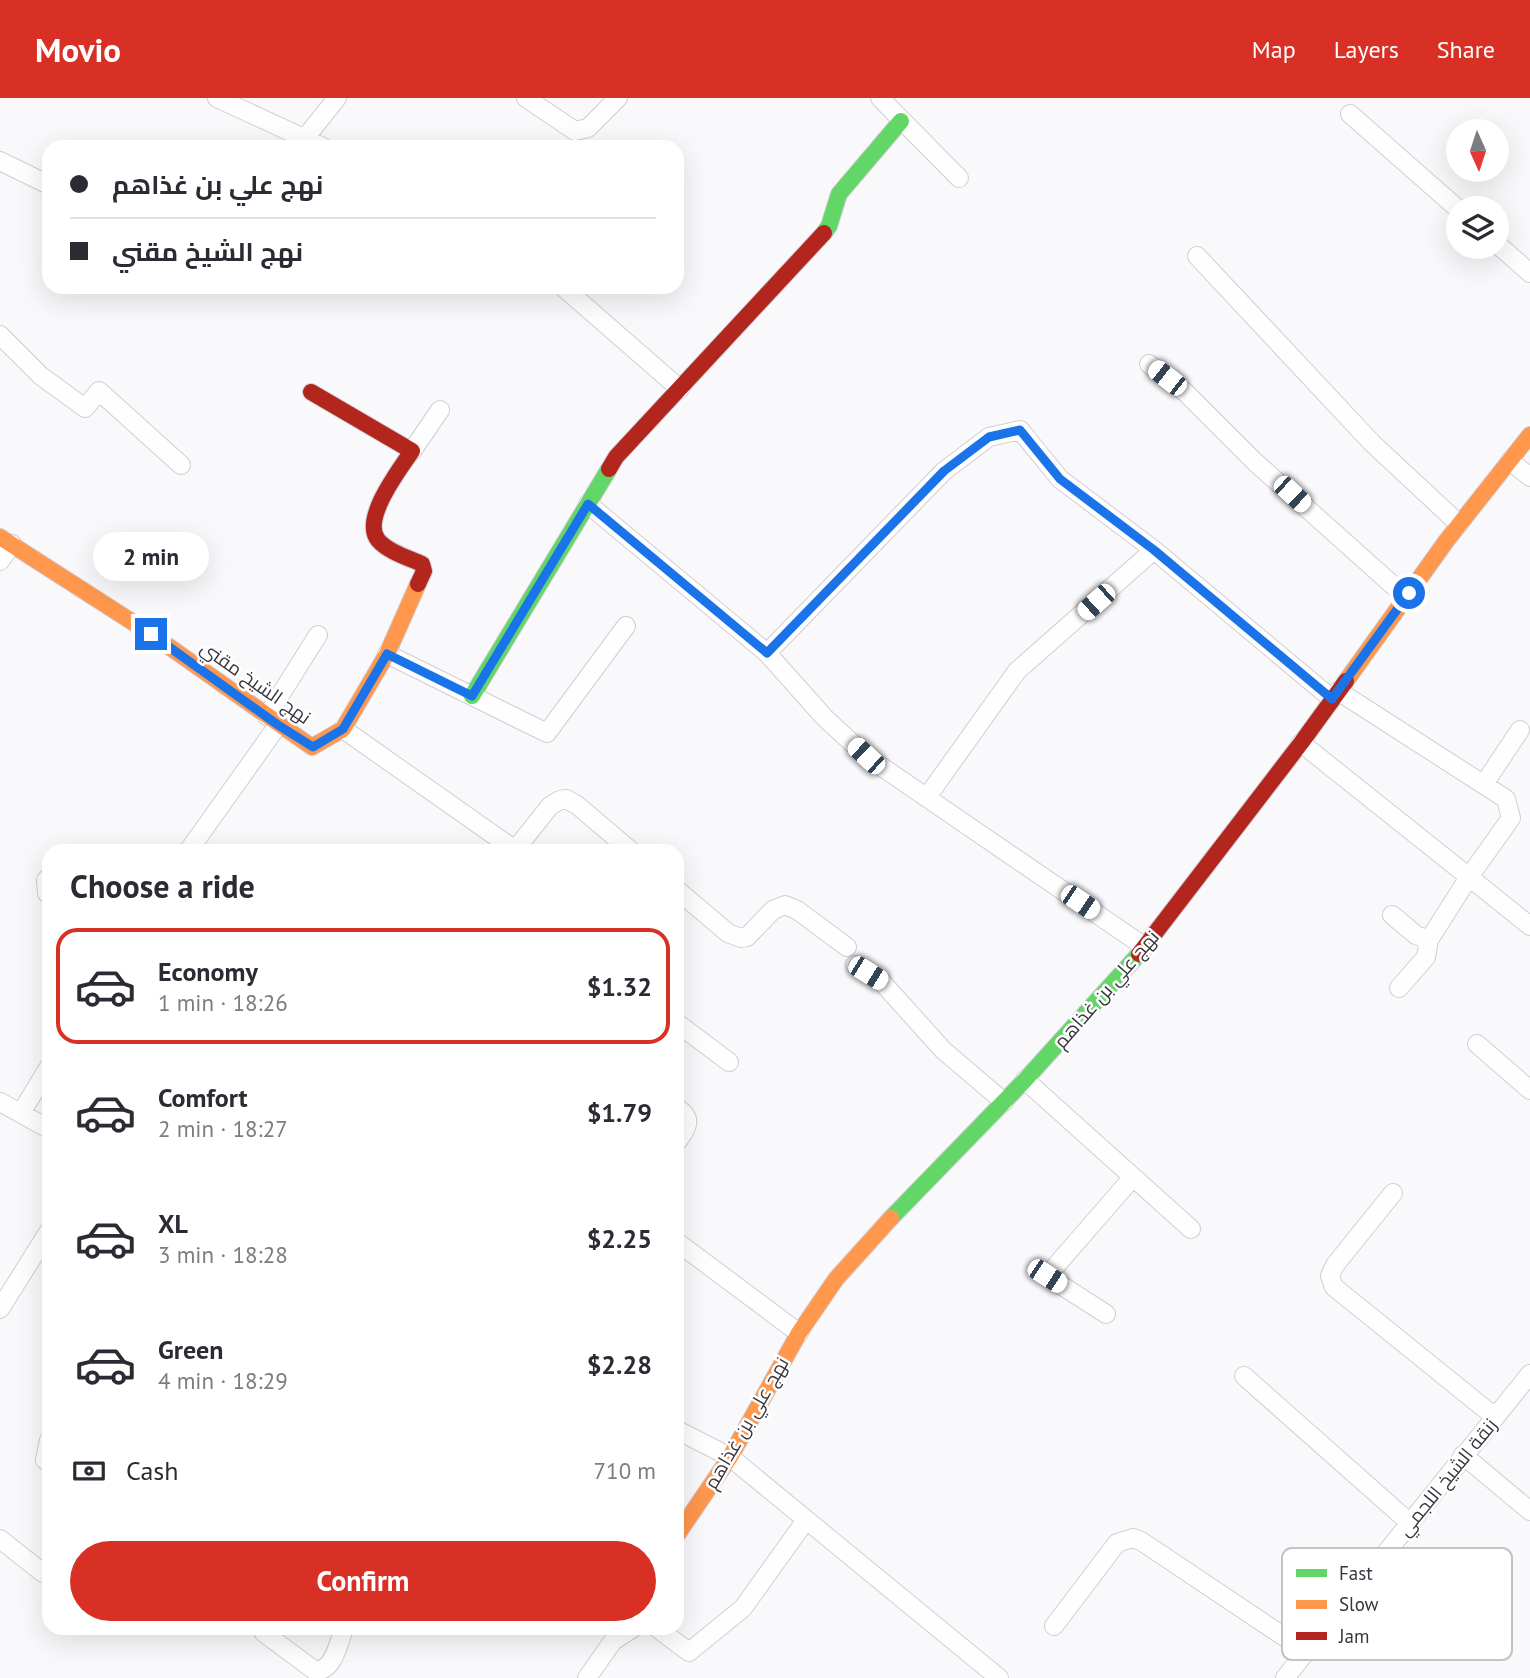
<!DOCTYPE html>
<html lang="en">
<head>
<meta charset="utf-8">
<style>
	:root { --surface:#fff; --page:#f2f2f3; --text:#2b2b33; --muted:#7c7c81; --line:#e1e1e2; --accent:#d93025 }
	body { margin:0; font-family:"PT Sans",Cairo,sans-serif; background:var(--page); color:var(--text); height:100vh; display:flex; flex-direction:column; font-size:26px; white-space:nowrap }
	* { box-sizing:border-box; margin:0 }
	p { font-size:23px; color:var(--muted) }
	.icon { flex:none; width:38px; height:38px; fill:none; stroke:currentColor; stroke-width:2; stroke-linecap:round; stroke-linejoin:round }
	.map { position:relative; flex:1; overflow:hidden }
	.panel { position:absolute; left:42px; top:746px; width:642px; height:791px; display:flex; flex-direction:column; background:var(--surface); border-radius:21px; box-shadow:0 7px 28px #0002 }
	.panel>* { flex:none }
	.banner { position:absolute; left:42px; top:42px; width:642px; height:154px; border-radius:21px; box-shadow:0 7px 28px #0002; display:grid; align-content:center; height:154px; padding:0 28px; background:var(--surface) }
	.needle { width:46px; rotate:177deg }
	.buttons { position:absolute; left:1446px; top:21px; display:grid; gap:14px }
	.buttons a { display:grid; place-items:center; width:63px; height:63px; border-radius:50%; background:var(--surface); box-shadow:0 7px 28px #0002; font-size:35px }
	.end { position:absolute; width:32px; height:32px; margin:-16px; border:9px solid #1a73e8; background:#fff; box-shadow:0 0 0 4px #fff }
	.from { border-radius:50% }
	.bubble { position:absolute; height:49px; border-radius:24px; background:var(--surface); box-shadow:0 7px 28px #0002; font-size:23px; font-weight:700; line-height:49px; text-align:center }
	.car { position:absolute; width:21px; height:42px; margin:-21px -10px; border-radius:9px; box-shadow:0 0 5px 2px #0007; background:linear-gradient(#fff 24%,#345 0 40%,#fff 0 76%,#345 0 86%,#fff 0) }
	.banner b { display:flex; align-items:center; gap:24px; height:66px; font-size:26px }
	.banner b+b { border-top:2px solid var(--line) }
	.banner i { width:18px; height:18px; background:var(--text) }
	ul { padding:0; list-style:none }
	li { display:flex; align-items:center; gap:21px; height:116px; margin:0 14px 10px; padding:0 14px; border:4px solid transparent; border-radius:21px }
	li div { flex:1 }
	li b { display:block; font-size:26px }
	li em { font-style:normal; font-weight:700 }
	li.current { border-color:var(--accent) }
	li>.icon { width:63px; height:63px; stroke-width:1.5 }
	h2 { padding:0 28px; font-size:32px; line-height:84px }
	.pay { display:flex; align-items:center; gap:18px; height:77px; padding:0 28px; font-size:26px }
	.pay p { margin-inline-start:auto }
	.button { display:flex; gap:14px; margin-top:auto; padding:14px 28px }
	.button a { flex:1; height:80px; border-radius:42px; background:var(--accent); color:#fff; font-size:28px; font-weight:700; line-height:80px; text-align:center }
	header { display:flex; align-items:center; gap:42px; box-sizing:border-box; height:98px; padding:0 35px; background:var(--accent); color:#fff }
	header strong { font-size:33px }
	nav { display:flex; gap:38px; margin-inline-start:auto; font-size:24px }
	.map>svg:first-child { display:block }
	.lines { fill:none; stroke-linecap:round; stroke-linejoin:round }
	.street-casing { stroke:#d1ced4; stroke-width:20 }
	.fast-casing { stroke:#d1ced4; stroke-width:18 }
	.slow-casing { stroke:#d1ced4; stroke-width:18 }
	.jam-casing { stroke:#d1ced4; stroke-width:18 }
	.street { stroke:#fefefe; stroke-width:18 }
	.fast { stroke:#63d668; stroke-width:16 }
	.slow { stroke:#ff974d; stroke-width:16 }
	.jam { stroke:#b3261e; stroke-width:16 }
	.route { stroke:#1a73e8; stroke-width:9 }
	.labels { text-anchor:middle; stroke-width:5; stroke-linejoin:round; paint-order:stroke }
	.street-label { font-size:19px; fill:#39353e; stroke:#fff }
	.key { fill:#fff; stroke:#c4c2c5; stroke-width:2 }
	.key-label { font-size:19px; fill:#39353e }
</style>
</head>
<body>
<header>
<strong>Movio</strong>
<nav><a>Map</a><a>Layers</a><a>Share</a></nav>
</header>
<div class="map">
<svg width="1530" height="1580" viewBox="0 0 1530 1580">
	<rect width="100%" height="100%" fill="#f9f8fb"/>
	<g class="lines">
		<defs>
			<path id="street" d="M217,0L323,49
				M526,0L575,33L588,30L618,0
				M880,0L959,80
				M1350,16L1458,111
				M305,40L337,0
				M0,63L49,87
				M1496,145L1530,175
				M1197,158L1372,345L1459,426
				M563,189L680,291
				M0,237L41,278L85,310L99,293L181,367
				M1149,266L1185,294L1255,364L1406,499
				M412,353L440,312
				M1510,363L1530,379
				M588,406L767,555L824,619L866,658L1145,849
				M0,463L12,446
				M767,555L944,373L989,339L1020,332L1060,381L1154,452
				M387,556L547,635L626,528
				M1338,593L1506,701L1511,720L1469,779L1530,828
				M267,618L318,537
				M343,631L515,752
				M1301,645L1469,779L1429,842L1426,859L1399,890
				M1484,686L1520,632
				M927,699L1017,573L1154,452L1332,601
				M189,752L278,627
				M515,752L550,708L560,702L566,701L577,707L630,752
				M49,779L46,782L47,795L49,796
				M677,792L728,835L741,840L747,839L773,812L785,807L797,812L847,849
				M1392,817L1416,837L1429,842
				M855,867L880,882L943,952L1004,1004
				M677,925L729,964
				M1477,946L1530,992
				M1025,982L1191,1131
				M0,1004L49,1031
				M677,1010C694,1021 687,1030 677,1044
				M21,1015L49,969
				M1393,1095L1335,1167L1330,1178L1334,1189L1495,1319
				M677,1144L799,1235
				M0,1211L49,1133
				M1106,1216L1047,1178L1133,1079
				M1244,1278L1410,1425
				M677,1332L730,1359L999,1580
				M49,1342L45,1362L49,1364
				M1463,1357L1530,1413
				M0,1441L43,1475
				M1054,1528L1117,1445L1133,1440L1141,1443L1307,1554
				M657,1530L689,1554L743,1510L806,1422
				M264,1535L314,1572C333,1576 339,1544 344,1530
				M587,1580L613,1543L633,1530
				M1285,1580L1530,1276"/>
			<path id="fast" d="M824,135L829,128L839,96L901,23
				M472,598L609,371
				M891,1120L1025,982L1139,856"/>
			<path id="slow" d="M0,439L151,536L312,649L343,631L387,556L418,486
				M1346,583L1447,442L1530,337
				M677,1437L730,1359L799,1235L836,1181L891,1120"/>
			<path id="jam" d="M311,294L412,353C400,371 361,421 378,442C388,454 409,460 422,466L424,473L418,486
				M609,371L616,359L824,135
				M1139,856L1301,645L1346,583"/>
		</defs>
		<!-- street casing -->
		<use href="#street" class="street-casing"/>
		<!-- fast casing -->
		<use href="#fast" class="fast-casing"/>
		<!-- slow casing -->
		<use href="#slow" class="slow-casing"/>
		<!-- jam casing -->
		<use href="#jam" class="jam-casing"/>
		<!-- street -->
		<use href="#street" class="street"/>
		<!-- fast -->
		<use href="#fast" class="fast"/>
		<!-- slow -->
		<use href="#slow" class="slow"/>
		<!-- jam -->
		<use href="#jam" class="jam"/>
	</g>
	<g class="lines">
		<!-- route -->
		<path class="route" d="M151,536L278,627L313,649L343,631L387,556L472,598L588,406L767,555L944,373L989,339L1020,332L1060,381L1154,452L1332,601L1409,495"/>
	</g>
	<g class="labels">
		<!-- street labels -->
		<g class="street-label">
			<text transform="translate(256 584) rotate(35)" y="7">نهج الشيخ مقني</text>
			<text transform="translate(1106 891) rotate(-49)" y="7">نهج علي بن غذاهم</text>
			<text transform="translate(746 1325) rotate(-60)" y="7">نهج علي بن غذاهم</text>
			<text transform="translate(1447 1379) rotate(-51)" y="7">زنقة الشيخ اللجمي</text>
		</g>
	</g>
	<!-- legend -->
	<rect x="1282" y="1450" width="230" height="112" rx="10" class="key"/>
	<rect x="1296" y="1471" width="31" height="8" fill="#63d668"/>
	<rect x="1296" y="1502" width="31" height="9" fill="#ff974d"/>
	<rect x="1296" y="1534" width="31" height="8" fill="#b3261e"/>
	<g class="key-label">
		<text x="1339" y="1482">Fast</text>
		<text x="1339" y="1513">Slow</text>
		<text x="1339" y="1545">Jam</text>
	</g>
</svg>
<div class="buttons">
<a><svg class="needle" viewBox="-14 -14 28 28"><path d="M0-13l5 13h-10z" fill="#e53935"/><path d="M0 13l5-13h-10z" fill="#7c7c81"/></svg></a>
<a><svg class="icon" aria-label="layers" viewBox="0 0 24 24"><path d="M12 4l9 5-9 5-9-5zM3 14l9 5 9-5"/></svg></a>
</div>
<i class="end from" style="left:1409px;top:495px"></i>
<i class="end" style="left:151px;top:536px"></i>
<div class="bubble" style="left:93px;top:434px;width:116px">2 min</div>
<i class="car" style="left:1167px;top:280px;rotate:308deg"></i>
<i class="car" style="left:1292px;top:396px;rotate:133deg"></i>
<i class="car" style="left:1096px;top:504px;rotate:228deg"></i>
<i class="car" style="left:866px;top:658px;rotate:313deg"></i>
<i class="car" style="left:1080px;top:804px;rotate:124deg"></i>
<i class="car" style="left:868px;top:875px;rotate:122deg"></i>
<i class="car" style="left:1047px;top:1178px;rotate:123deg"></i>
<div class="banner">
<b><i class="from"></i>نهج علي بن غذاهم</b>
<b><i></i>نهج الشيخ مقني</b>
</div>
<section class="panel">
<h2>Choose a ride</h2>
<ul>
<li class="current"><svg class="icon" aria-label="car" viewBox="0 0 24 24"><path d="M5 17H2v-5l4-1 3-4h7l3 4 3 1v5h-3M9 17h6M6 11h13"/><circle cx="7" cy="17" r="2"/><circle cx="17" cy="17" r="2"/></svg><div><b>Economy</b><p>1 min · 18:26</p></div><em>$1.32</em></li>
<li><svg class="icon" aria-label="car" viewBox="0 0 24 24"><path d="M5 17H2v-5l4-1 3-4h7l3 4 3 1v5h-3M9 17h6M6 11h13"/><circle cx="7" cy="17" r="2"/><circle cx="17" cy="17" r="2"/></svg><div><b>Comfort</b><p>2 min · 18:27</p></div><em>$1.79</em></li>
<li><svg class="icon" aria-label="car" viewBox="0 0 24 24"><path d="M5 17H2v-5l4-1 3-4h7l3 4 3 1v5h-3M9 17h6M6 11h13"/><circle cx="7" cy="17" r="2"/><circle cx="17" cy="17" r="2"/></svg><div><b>XL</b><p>3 min · 18:28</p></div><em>$2.25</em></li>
<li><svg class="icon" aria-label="car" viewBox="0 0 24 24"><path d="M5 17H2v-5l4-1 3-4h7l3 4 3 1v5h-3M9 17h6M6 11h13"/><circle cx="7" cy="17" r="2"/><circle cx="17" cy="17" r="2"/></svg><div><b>Green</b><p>4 min · 18:29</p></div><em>$2.28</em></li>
</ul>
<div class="pay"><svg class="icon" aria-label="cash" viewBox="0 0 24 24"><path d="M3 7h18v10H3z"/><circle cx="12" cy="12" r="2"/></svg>Cash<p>710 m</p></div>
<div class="button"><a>Confirm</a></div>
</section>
</div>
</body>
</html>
